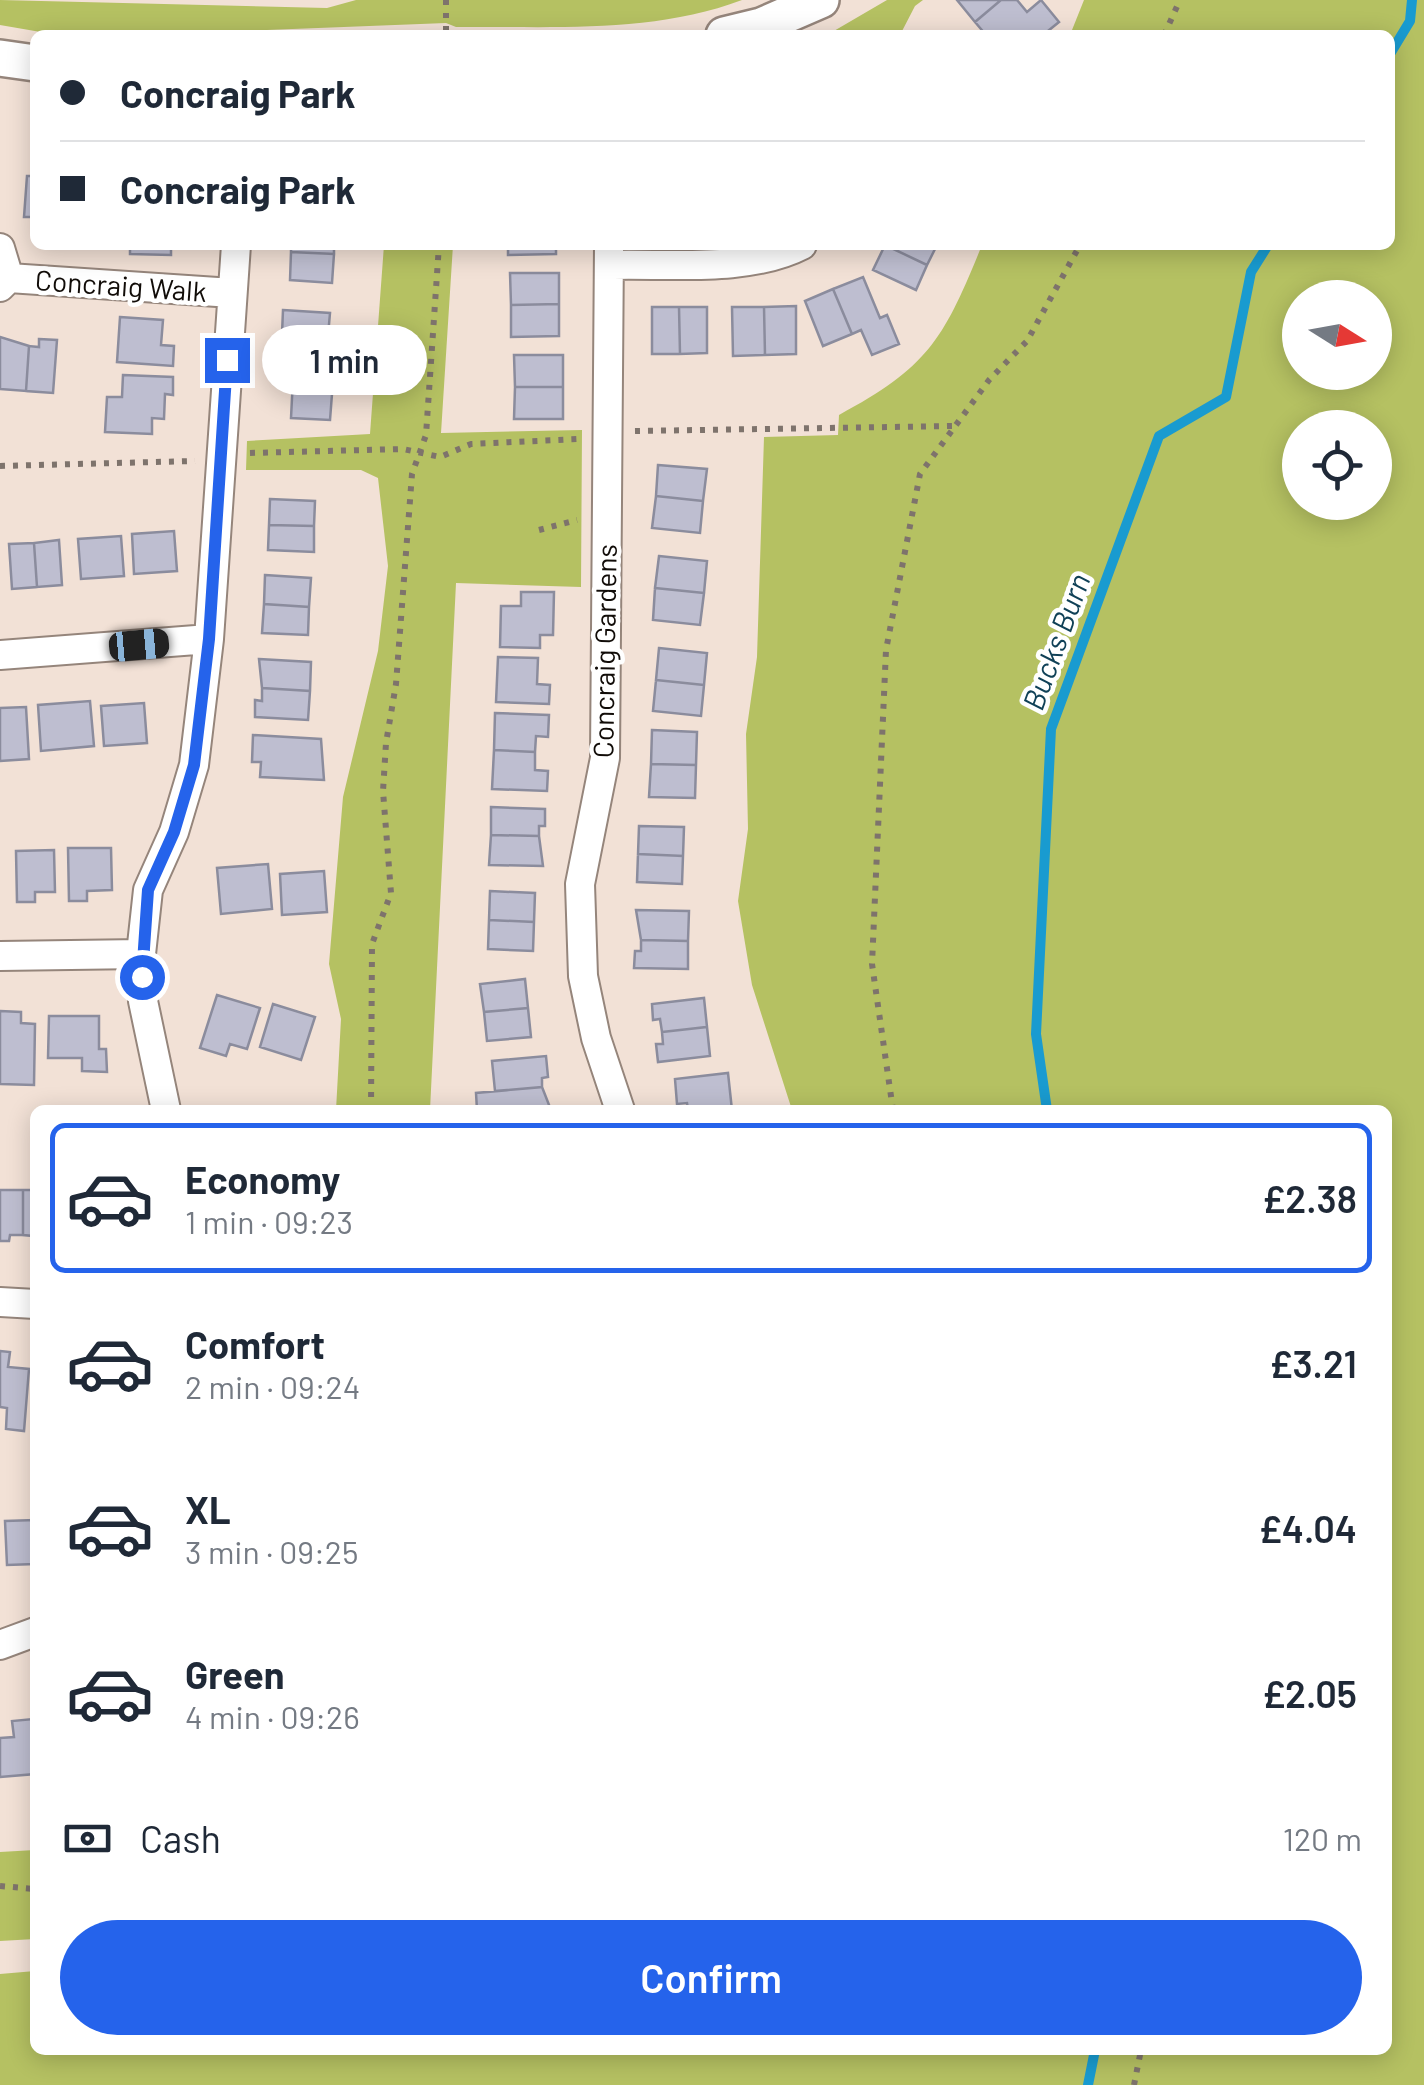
<!DOCTYPE html>
<html lang="en">
<head>
<meta charset="utf-8">
<style>
	:root { --surface:#fff; --page:#f6f6f7; --text:#1f2937; --muted:#747a83; --line:#e0e1e3; --accent:#2563eb }
	body { margin:0; font-family:Barlow,sans-serif; background:var(--page); color:var(--text); height:100vh; display:flex; flex-direction:column; font-size:38px; white-space:nowrap }
	* { box-sizing:border-box; margin:0 }
	p { font-size:32px; color:var(--muted) }
	.icon { flex:none; width:55px; height:55px; fill:none; stroke:currentColor; stroke-width:2; stroke-linecap:round; stroke-linejoin:round }
	.map { position:relative; flex:1; overflow:hidden }
	.details { position:absolute; left:30px; top:1105px; width:1362px; height:950px; display:flex; flex-direction:column; background:var(--surface); border-radius:15px; box-shadow:0 5px 25px #0003 }
	.details>* { flex:none }
	.guide { position:absolute; left:30px; top:30px; width:1365px; height:220px; border-radius:15px; box-shadow:0 5px 25px #0003; display:grid; align-content:center; height:220px; padding:0 30px; background:var(--surface) }
	.needle { width:65px; rotate:101deg }
	.controls { position:absolute; left:1282px; top:280px; display:grid; gap:20px }
	.controls a { display:grid; place-items:center; width:110px; height:110px; border-radius:50%; background:var(--surface); box-shadow:0 5px 25px #0003; font-size:50px }
	.end { position:absolute; width:45px; height:45px; margin:-22px; border:12px solid #2563eb; background:#fff; box-shadow:0 0 0 5px #fff }
	.from { border-radius:50% }
	.bubble { position:absolute; height:70px; border-radius:35px; background:var(--surface); box-shadow:0 5px 25px #0003; font-size:32px; font-weight:600; line-height:70px; text-align:center }
	.car { position:absolute; width:30px; height:60px; margin:-30px -15px; border-radius:12px; box-shadow:0 0 8px 2px #0007; background:linear-gradient(#222 24%,#8ab4d8 0 40%,#222 0 76%,#8ab4d8 0 86%,#222 0) }
	.guide b { display:flex; align-items:center; gap:35px; height:95px; font-size:38px }
	.guide b+b { border-top:2px solid var(--line) }
	.guide i { width:25px; height:25px; background:var(--text) }
	ul { padding:18px 0 0; list-style:none }
	li { display:flex; align-items:center; gap:30px; height:150px; margin:0 20px 15px; padding:0 10px; border:5px solid transparent; border-radius:15px }
	li div { flex:1 }
	li b { display:block; font-size:38px }
	li em { font-style:normal; font-weight:600 }
	li.selected { border-color:var(--accent) }
	li>.icon { width:90px; height:90px; stroke-width:1.5 }
	.pay { display:flex; align-items:center; gap:25px; height:110px; padding:0 30px; font-size:38px }
	.pay p { margin-inline-start:auto }
	.primary-button { display:flex; gap:20px; margin-top:auto; padding:20px 30px }
	.primary-button a { flex:1; height:115px; border-radius:60px; background:var(--accent); color:#fff; font-size:40px; font-weight:600; line-height:115px; text-align:center }
	.map>svg:first-child { display:block }
	.green { fill:#b5c162; fill-rule:evenodd }
	.lines { fill:none; stroke-linecap:round; stroke-linejoin:round }
	.stream { stroke:#199bd0; stroke-width:10 }
	.building { fill:#bebed0; stroke:#8b8c9d; stroke-width:2.5 }
	.minor-casing { stroke:#95857b; stroke-width:32 }
	.tertiary-casing { stroke:#95857b; stroke-width:40 }
	.path { stroke:#7e736c; stroke-width:6; stroke-dasharray:5 8; stroke-linecap:butt }
	.minor { stroke:#fff; stroke-width:28 }
	.tertiary { stroke:#fff; stroke-width:35 }
	.route { stroke:#2563eb; stroke-width:12 }
	.labels { text-anchor:middle; stroke-width:9; stroke-linejoin:round; paint-order:stroke }
	.street-label { font-size:28px; fill:#110c08; stroke:#fff }
	.water-label { font-size:30px; font-style:italic; fill:#104157; stroke:#fff }
</style>
</head>
<body>
<div class="map">
<svg width="1424" height="2085" viewBox="0 0 1424 2085">
	<rect width="100%" height="100%" fill="#f2e1d6"/>
	<!-- green -->
	<path class="green" d="M0,0L327,8L356,0H742C652,34 551,26 456,27L446,23L141,35H58L0,25Z
		M887,0H923L915,6L900,35H827Z
		M1084,0H1424V2085H0V1974L35,1971V2050H1388V1110H792L752,985L738,901L748,829L746,734L757,657L764,437L838,435L839,415C930,366 944,338 982,245H1390V35H1070ZM1300,298H1375V372H1300ZM1300,428H1375V502H1300Z
		M384,245H453L441,433L582,430L581,587L456,583L430,1110H336L341,1019L329,964L343,797L378,651L388,566L378,478L361,470H246L247,441L370,434Z
		M35,1850V1939L0,1941V1852Z"/>
	<g class="lines">
		<!-- stream -->
		<path class="stream" d="M1390,54L1410,21L1412,0
			M1047,1110L1036,1034L1051,729L1159,436L1226,397L1251,272L1268,245
			M1088,2085L1095,2050"/>
	</g>
	<!-- building -->
	<path class="building" d="M957,0H1001L975,22Z
		M1001,0H1017L1027,12L1041,0L1059,22L1043,35H986L975,22Z
		M27,176H35V217H24Z
		M130,245H171V255L130,254Z
		M291,245H334V254L291,252Z
		M508,245H556V254L508,255Z
		M885,245H937L927,265Z
		M885,245L927,265L916,290L873,270Z
		M291,252L334,254L332,283L290,280Z
		M510,273H559V304L511,305Z
		M863,277L880,318L887,315L899,344L872,355L861,330L852,334L833,289Z
		M833,289L852,334L823,346L805,301Z
		M559,304V336L511,337V305Z
		M796,306V354L765,355L764,307Z
		M652,307H679L680,354H652Z
		M679,307H707V353L680,354Z
		M732,307H764L765,355L733,356Z
		M283,310L330,313L328,336L282,334Z
		M120,317L163,320L161,345L174,346L173,366L117,362Z
		M282,334L328,336L327,360L281,357Z
		M0,337L29,346L26,391L0,389Z
		M39,339L57,340L53,393L26,391L29,346L39,347Z
		M514,355H563V387H515Z
		M123,375L173,377V395L165,394L164,419L152,418V434L105,432L107,397H122Z
		M293,378L333,381L330,420L291,418Z
		M515,387H563V419H514Z
		M658,465L707,469L703,501L656,496Z
		M656,496L703,501L700,533L652,528Z
		M270,499L315,501L314,526L269,525Z
		M269,525L314,526V552L268,550Z
		M174,531L177,571L134,574L132,534Z
		M121,536L124,576L81,579L78,539Z
		M59,540L62,585L37,587L34,543Z
		M34,543L37,587L12,589L9,544Z
		M659,556L707,561L704,593L655,588Z
		M265,575L311,578L309,607L264,604Z
		M655,588L704,593L700,625L653,620Z
		M521,592H554L553,635H540V648L500,647L501,606H521Z
		M264,604L309,607L308,635L262,633Z
		M659,648L707,653L704,685L656,680Z
		M498,657L538,658L537,684L550,685L549,704L496,702Z
		M259,659L311,662L310,691L262,688Z
		M656,680L704,685L701,716L653,711Z
		M262,688L310,691L308,720L255,717V700L262,701Z
		M90,701L94,746L41,751L38,705Z
		M144,703L147,743L104,746L101,706Z
		M26,707L29,759L0,761V708Z
		M495,713L549,715L548,737L536,736L535,752L494,750Z
		M652,730L697,732L696,765L651,764Z
		M253,735L321,739L324,780L260,777L261,762H252Z
		M494,750L535,752V770L548,771L547,791L492,789Z
		M651,764L696,765L695,798L649,797Z
		M491,807L545,809V826H539V836L491,835Z
		M639,826L684,827L683,856L638,854Z
		M491,835L539,836L543,866L489,865Z
		M68,848H111L112,890L87,891V901H69Z
		M54,850L55,892H35V902H17L16,851Z
		M638,854L683,856L682,884L637,882Z
		M268,864L272,909L221,914L217,868Z
		M324,871L327,912L282,915L280,874Z
		M490,891L535,893L534,922L489,920Z
		M636,910L689,911L688,941L641,940Z
		M489,920L534,922L533,951L488,949Z
		M641,940L688,941V969L634,968L635,951H641Z
		M525,979L528,1008L484,1012L480,984Z
		M217,995L260,1008L247,1049L230,1044L226,1056L200,1048Z
		M704,998L707,1027L662,1032L660,1019L653,1020L652,1004Z
		M273,1004L315,1017L301,1060L260,1047Z
		M528,1008L531,1037L487,1041L484,1012Z
		M0,1011L21,1012V1023L35,1024L34,1085L0,1084Z
		M49,1016H99V1049H106L107,1072L82,1071V1058H48Z
		M707,1027L710,1056L658,1062L656,1044H663L662,1032Z
		M546,1056L548,1077L542,1078V1087L495,1091L492,1061Z
		M728,1073L732,1110H688L687,1103L677,1104L675,1079Z
		M542,1087L551,1110H477L476,1093Z
		M0,1190H23V1235H10L9,1241H0Z
		M23,1190H35V1241L33,1236L23,1235Z
		M0,1351L10,1352L8,1367L29,1369L24,1431L6,1429L7,1408L0,1407Z
		M35,1520V1564L7,1565L5,1521Z
		M33,1719L35,1774L0,1777V1738L14,1737L12,1721Z"/>
	<g class="lines">
		<defs>
			<path id="minor" d="M609,245L605,758L580,884L583,976L596,1038L620,1110
				M0,248L9,278L0,287
				M609,265C668,263 748,273 802,245
				M9,278L232,293
				M0,655L209,639
				M0,956L141,954
				M166,1110L143,1001L141,954L148,890L174,832L194,765L209,639L236,245
				M0,1302L35,1304
				M0,1645L35,1632"/>
			<path id="tertiary" d="M724,35L761,26L821,0
				M0,58L35,63"/>
		</defs>
		<!-- minor casing -->
		<use href="#minor" class="minor-casing"/>
		<!-- tertiary casing -->
		<use href="#tertiary" class="tertiary-casing"/>
		<!-- path -->
		<path class="path" d="M446,0V35
			M1164,35L1180,0
			M635,431L954,426
			M250,453L403,449L440,457L471,444L578,439
			M0,466L195,461
			M539,530L577,520
			M371,1110L372,944L391,893L383,791L386,743L396,684L412,474L426,435L439,245
			M893,1110L872,964L886,650L920,474L989,380L1027,341L1080,245
			M0,1886L35,1889
			M1134,2085L1141,2050"/>
		<!-- minor -->
		<use href="#minor" class="minor"/>
		<!-- tertiary -->
		<use href="#tertiary" class="tertiary"/>
	</g>
	<g class="lines">
		<!-- route -->
		<path class="route" d="M142,977L148,890L174,832L194,765L209,639L227,360"/>
	</g>
	<g class="labels">
		<!-- street labels -->
		<g class="street-label">
			<text transform="translate(121 286) rotate(4)" y="10">Concraig Walk</text>
			<text transform="translate(605 651) rotate(-89)" y="10">Concraig Gardens</text>
		</g>
		<!-- water labels -->
		<g class="water-label">
			<text transform="translate(1057 642) rotate(-70)" y="10">Bucks Burn</text>
		</g>
	</g>
</svg>
<div class="controls">
<a><svg class="needle" viewBox="-14 -14 28 28"><path d="M0-13l5 13h-10z" fill="#e53935"/><path d="M0 13l5-13h-10z" fill="#747a83"/></svg></a>
<a><svg class="icon" aria-label="locate" viewBox="0 0 24 24"><circle cx="12" cy="12" r="6"/><path d="M12 2v4M12 18v4M2 12h4M18 12h4"/></svg></a>
</div>
<i class="end from" style="left:142px;top:977px"></i>
<i class="end" style="left:227px;top:360px"></i>
<div class="bubble" style="left:262px;top:325px;width:165px">1 min</div>
<i class="car" style="left:139px;top:645px;rotate:85deg"></i>
<div class="guide">
<b><i class="from"></i>Concraig Park</b>
<b><i></i>Concraig Park</b>
</div>
<section class="details">
<ul>
<li class="selected"><svg class="icon" aria-label="car" viewBox="0 0 24 24"><path d="M5 17H2v-5l4-1 3-4h7l3 4 3 1v5h-3M9 17h6M6 11h13"/><circle cx="7" cy="17" r="2"/><circle cx="17" cy="17" r="2"/></svg><div><b>Economy</b><p>1 min · 09:23</p></div><em>£2.38</em></li>
<li><svg class="icon" aria-label="car" viewBox="0 0 24 24"><path d="M5 17H2v-5l4-1 3-4h7l3 4 3 1v5h-3M9 17h6M6 11h13"/><circle cx="7" cy="17" r="2"/><circle cx="17" cy="17" r="2"/></svg><div><b>Comfort</b><p>2 min · 09:24</p></div><em>£3.21</em></li>
<li><svg class="icon" aria-label="car" viewBox="0 0 24 24"><path d="M5 17H2v-5l4-1 3-4h7l3 4 3 1v5h-3M9 17h6M6 11h13"/><circle cx="7" cy="17" r="2"/><circle cx="17" cy="17" r="2"/></svg><div><b>XL</b><p>3 min · 09:25</p></div><em>£4.04</em></li>
<li><svg class="icon" aria-label="car" viewBox="0 0 24 24"><path d="M5 17H2v-5l4-1 3-4h7l3 4 3 1v5h-3M9 17h6M6 11h13"/><circle cx="7" cy="17" r="2"/><circle cx="17" cy="17" r="2"/></svg><div><b>Green</b><p>4 min · 09:26</p></div><em>£2.05</em></li>
</ul>
<div class="pay"><svg class="icon" aria-label="cash" viewBox="0 0 24 24"><path d="M3 7h18v10H3z"/><circle cx="12" cy="12" r="2"/></svg>Cash<p>120 m</p></div>
<div class="primary-button"><a>Confirm</a></div>
</section>
</div>
</body>
</html>
